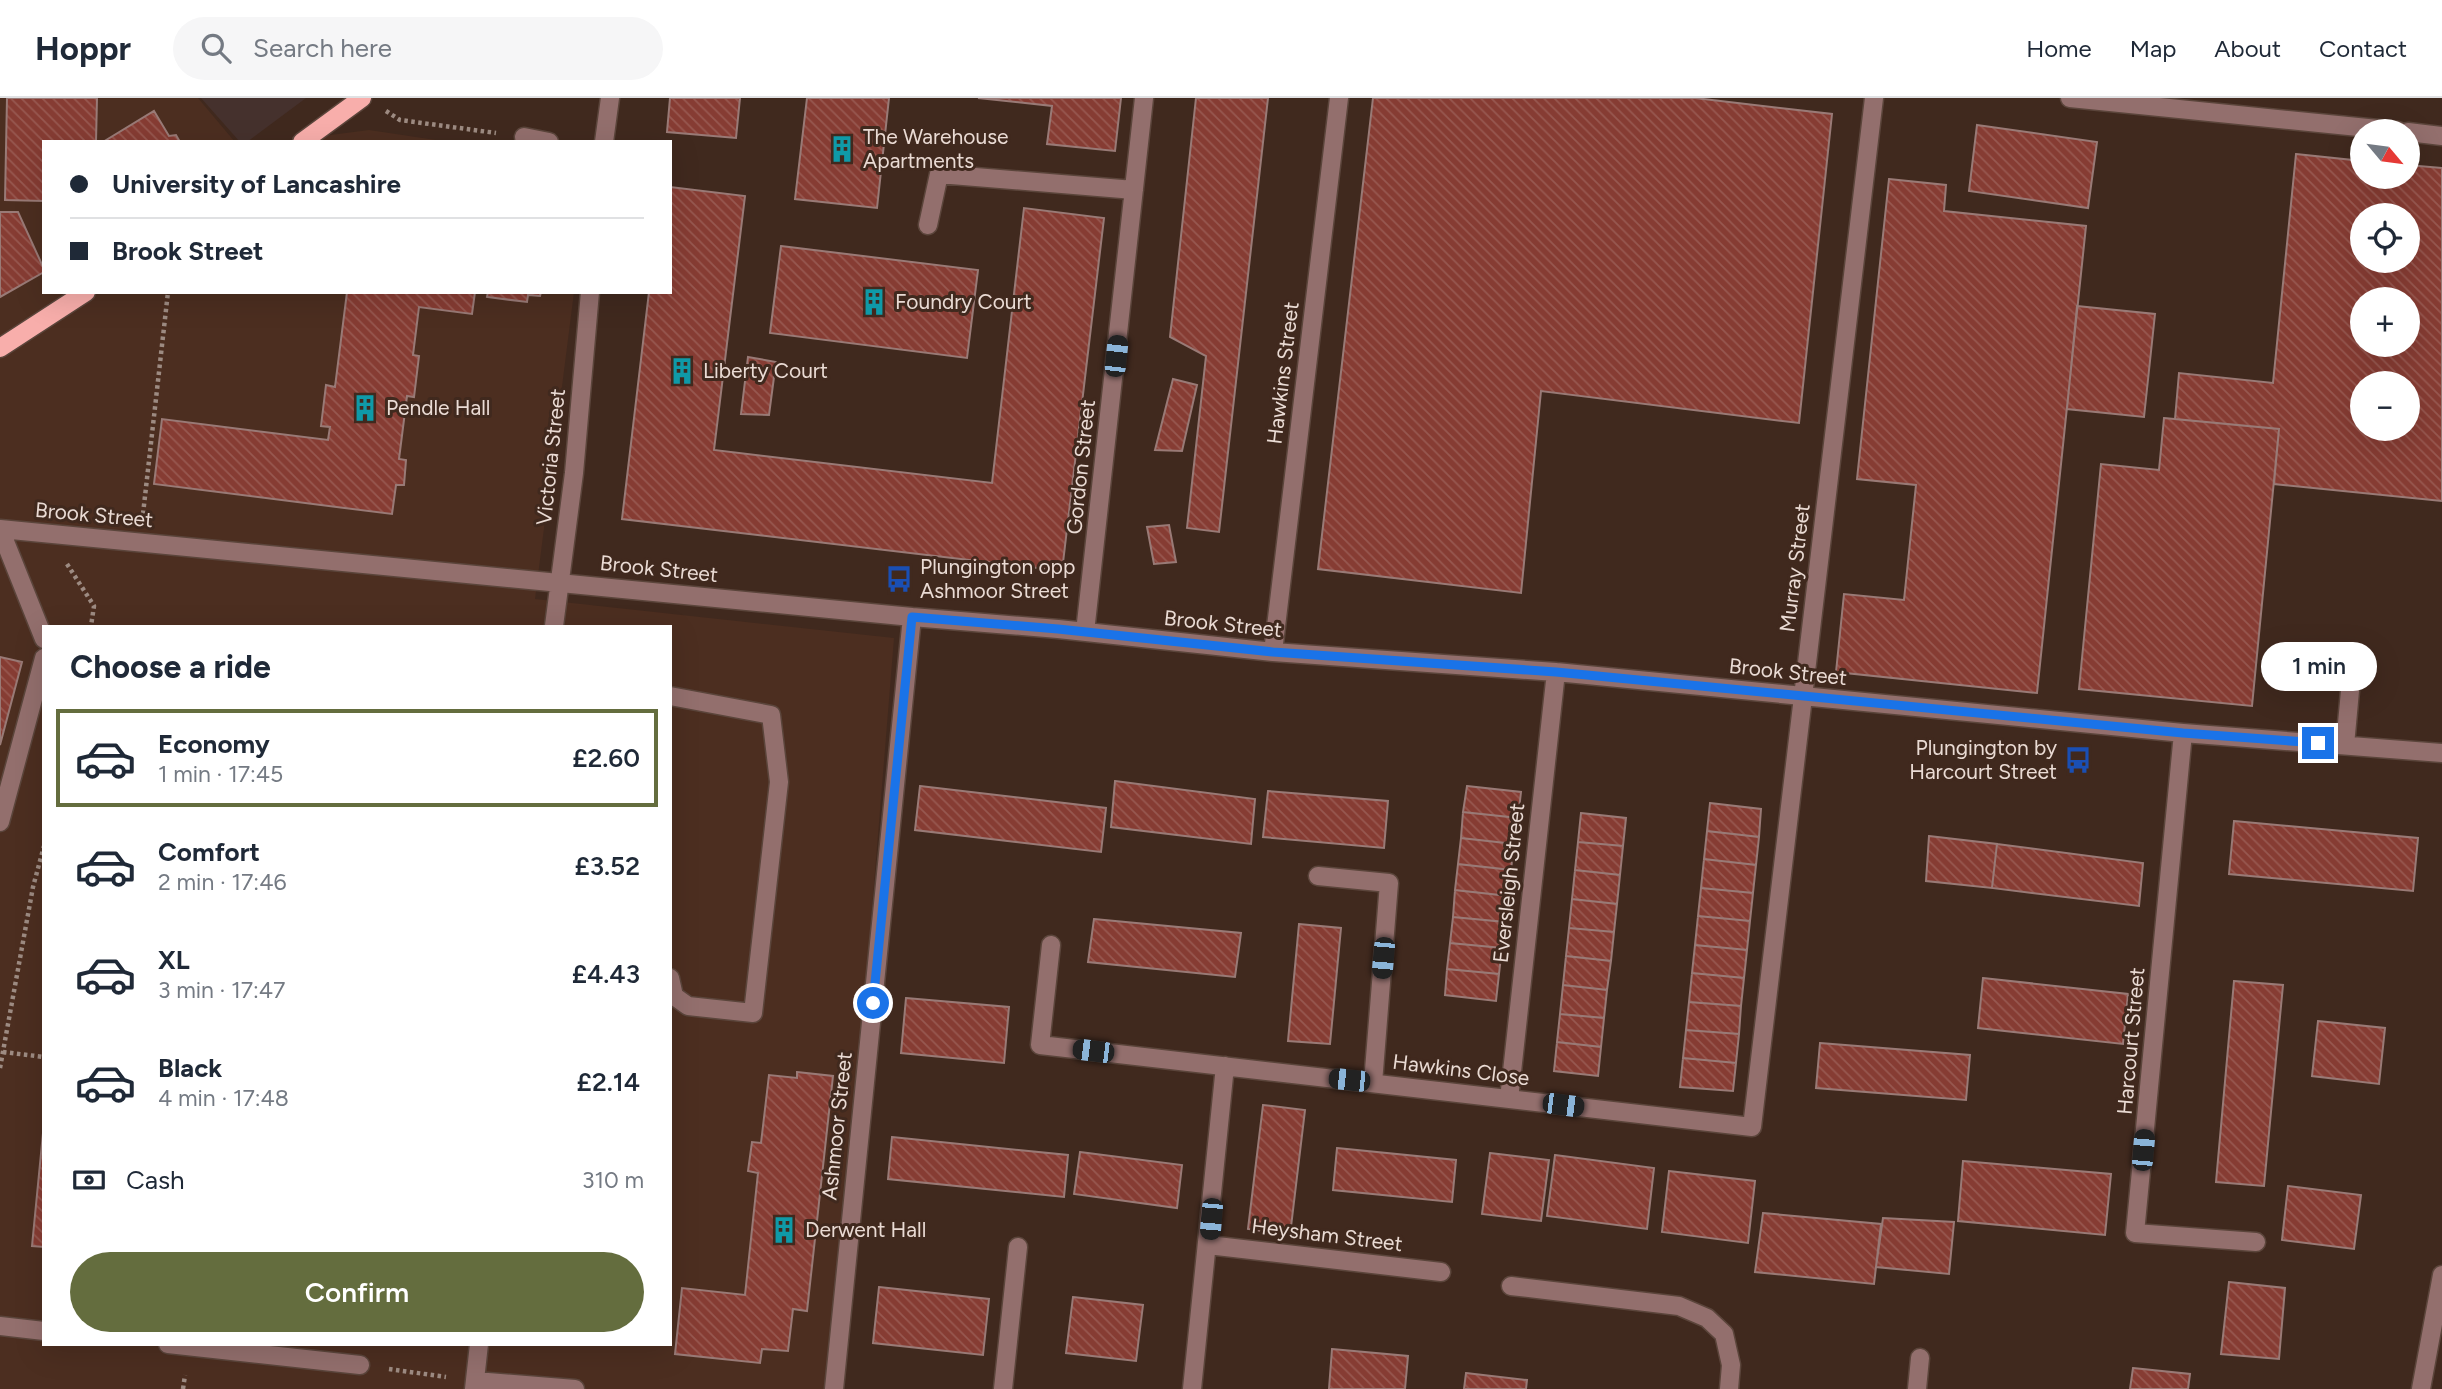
<!DOCTYPE html>
<html lang="en">
<head>
<meta charset="utf-8">
<style>
	:root { --surface:#fff; --page:#f6f6f7; --text:#1f2937; --muted:#747a83; --line:#e0e1e3; --accent:#646d3e }
	body { margin:0; font-family:Figtree,sans-serif; background:var(--page); color:var(--text); height:100vh; display:flex; flex-direction:column; font-size:26px; white-space:nowrap }
	* { box-sizing:border-box; margin:0 }
	p { font-size:23px; color:var(--muted) }
	.icon { flex:none; width:38px; height:38px; fill:none; stroke:currentColor; stroke-width:2; stroke-linecap:round; stroke-linejoin:round }
	.map { position:relative; flex:1; overflow:hidden }
	.side { position:absolute; left:42px; top:527px; width:630px; height:721px; display:flex; flex-direction:column; background:var(--surface); border-radius:0px; box-shadow:0 7px 28px #0002 }
	.side>* { flex:none }
	.guide { position:absolute; left:42px; top:42px; width:630px; height:154px; border-radius:0px; box-shadow:0 7px 28px #0002; display:grid; align-content:center; height:154px; padding:0 28px; background:var(--surface) }
	.needle { width:46px; rotate:119deg }
	.fabs { position:absolute; left:2350px; top:21px; display:grid; gap:14px }
	.fabs a { display:grid; place-items:center; width:70px; height:70px; border-radius:50%; background:var(--surface); box-shadow:0 7px 28px #0002; font-size:35px }
	.end { position:absolute; width:32px; height:32px; margin:-16px; border:9px solid #1a73e8; background:#fff; box-shadow:0 0 0 4px #fff }
	.from { border-radius:50% }
	.bubble { position:absolute; height:49px; border-radius:24px; background:var(--surface); box-shadow:0 7px 28px #0002; font-size:23px; font-weight:600; line-height:49px; text-align:center }
	.car { position:absolute; width:21px; height:42px; margin:-21px -10px; border-radius:9px; box-shadow:0 0 5px 2px #0007; background:linear-gradient(#222 24%,#8ab4d8 0 40%,#222 0 76%,#8ab4d8 0 86%,#222 0) }
	.guide b { display:flex; align-items:center; gap:24px; height:66px; font-size:26px }
	.guide b+b { border-top:2px solid var(--line) }
	.guide i { width:18px; height:18px; background:var(--text) }
	ul { padding:0; list-style:none }
	li { display:flex; align-items:center; gap:21px; height:98px; margin:0 14px 10px; padding:0 14px; border:4px solid transparent; border-radius:0px }
	li div { flex:1 }
	li b { display:block; font-size:26px }
	li em { font-style:normal; font-weight:600 }
	li.selected { border-color:var(--accent) }
	li>.icon { width:63px; height:63px; stroke-width:1.5 }
	h2 { padding:0 28px; font-size:32px; line-height:84px }
	.pay { display:flex; align-items:center; gap:18px; height:77px; padding:0 28px; font-size:26px }
	.pay p { margin-inline-start:auto }
	.cta { display:flex; gap:14px; margin-top:auto; padding:14px 28px }
	.cta a { flex:1; height:80px; border-radius:42px; background:var(--accent); color:#fff; font-size:28px; font-weight:600; line-height:80px; text-align:center }
	header { display:flex; align-items:center; gap:42px; box-sizing:border-box; height:98px; padding:0 35px; background:var(--surface); border-bottom:2px solid var(--line) }
	header strong { font-size:33px }
	nav { display:flex; gap:38px; margin-inline-start:auto; font-size:24px }
	.search { width:490px; height:63px; background:var(--page); display:flex; align-items:center; gap:18px; box-sizing:border-box; padding:0 24px; border-radius:38px; color:var(--muted); font-size:26px }
	.map>svg:first-child { display:block }
	.commercial { fill:#45312d }
	.built { fill:#4c2e20; fill-rule:evenodd }
	.building { fill:url(#building-back-hatch); stroke:#997a76; stroke-width:2; fill-rule:evenodd }
	.lines { fill:none; stroke-linecap:round; stroke-linejoin:round }
	.minor-casing { stroke:#5b453b; stroke-width:21 }
	.major-casing { stroke:#5b453b; stroke-width:21 }
	.path { stroke:#9d8b82; stroke-width:4.5; stroke-dasharray:3.5 3.5; stroke-linecap:butt }
	.minor { stroke:#936f6d; stroke-width:18 }
	.major { stroke:#f8aeab; stroke-width:18 }
	.route { stroke:#1a73e8; stroke-width:9 }
	.labels { text-anchor:middle; stroke-width:6; stroke-linejoin:round; paint-order:stroke }
	.poi-label { font-size:21px; fill:#eadbd4; stroke:#40291e; text-anchor:start }
	.street-label { font-size:21px; fill:#eadbd4; stroke:#40291e }
</style>
</head>
<body>
<header>
<strong>Hoppr</strong>
<div class="search"><svg class="icon" aria-label="search" viewBox="0 0 24 24"><circle cx="10" cy="10" r="6"/><path d="M15 15l6 6"/></svg>Search here</div>
<nav><a>Home</a><a>Map</a><a>About</a><a>Contact</a></nav>
</header>
<div class="map">
<svg width="2442" height="1291" viewBox="0 0 2442 1291">
	<defs>
		<pattern id="building-back-hatch" width="6" height="6" patternUnits="userSpaceOnUse" patternTransform="scale(1.75)"><rect width="6" height="6" fill="#863c33"/><path d="M-1 5l2 2M0 0l6 6M5-1l2 2" fill="none" stroke="#975850"/></pattern>
	</defs>
	<rect width="100%" height="100%" fill="#40291e"/>
	<!-- commercial -->
	<path class="commercial" d="M201,0H306L247,44H240Z"/>
	<!-- built -->
	<path class="built" d="M0,0H198L235,44H44V194H574L535,501L894,540L833,1291H0ZM44,528H670V1246H44Z
		M369,32L449,44H277Z"/>
	<!-- building -->
	<path class="building" d="M7,0H97L96,44H44V103L5,102Z
		M670,0H740L736,40L667,34Z
		M807,0H889L877,110L795,101Z
		M978,0H1121L1115,53L1047,46L1052,8Z
		M1196,0H1268L1219,434L1187,430L1206,258L1170,239Z
		M1373,0H1695L1832,16L1799,325L1541,293L1521,495L1318,471Z
		M154,13L169,38L176,37L180,44H103Z
		M1977,27L2097,44L2088,110L1969,93Z
		M2296,56L2362,63V79H2408V67L2442,70V403L2274,386L2279,331L2175,321L2179,275L2273,285ZM2362,117H2408V163H2362ZM2362,201H2408V247H2362ZM2362,285H2408V331H2362Z
		M1889,81L1946,87L1944,113L2086,128L2037,595L1836,574L1844,496L1904,502L1916,387L1857,381Z
		M670,89L745,98L714,352L992,385L1024,110L1104,120L1062,473L622,421L649,194H670Z
		M0,114H18L44,171V174L0,199Z
		M781,148L978,172L967,260L770,235Z
		M347,194H475L472,216L419,209L413,257L419,258L414,299L407,298L399,361L406,362L404,387H396L392,416L154,386L162,321L328,342L330,329L321,328L326,287L335,289Z
		M488,194H541L540,198L528,197L527,204L487,199Z
		M2077,208L2155,216L2144,319L2067,311Z
		M748,259L776,264L769,317L741,316Z
		M1173,281L1197,287L1182,353L1155,352Z
		M2164,320L2279,331L2252,608L2079,591L2101,366L2159,372Z
		M1169,427L1176,464L1154,466L1147,429Z
		M0,559L22,564L0,647Z
		M1115,683L1255,701L1251,746L1111,729Z
		M920,688L1106,710L1101,754L915,732Z
		M1467,688L1521,694L1518,720L1463,714Z
		M1268,693L1388,703L1384,750L1263,739Z
		M1710,705L1761,711L1759,739L1707,733Z
		M1463,714L1518,720L1514,746L1461,740Z
		M1581,715L1626,720L1623,748L1578,744Z
		M2234,723L2418,740L2413,793L2229,776Z
		M1707,733L1759,739L1756,767L1704,761Z
		M1929,738L1997,746L1992,790L1926,783Z
		M1461,740L1514,746L1511,772L1458,766Z
		M1578,744L1623,748L1620,777L1575,772Z
		M1997,746L2143,765L2139,808L1992,790Z
		M1704,761L1756,767L1753,795L1701,790Z
		M1458,766L1511,772L1508,798L1455,792Z
		M1575,772L1620,777L1617,806L1572,801Z
		M1701,790L1753,795L1750,823L1698,818Z
		M1455,792L1508,798L1505,824L1453,819Z
		M1572,801L1617,806L1614,834L1569,830Z
		M1698,818L1750,823L1747,852L1695,847Z
		M1453,819L1505,824L1502,850L1450,845Z
		M1094,821L1241,835L1235,879L1088,864Z
		M1299,826L1341,830L1330,946L1288,943Z
		M1569,830L1614,834L1611,863L1566,858Z
		M1450,845L1502,850L1499,876L1447,871Z
		M1695,847L1747,852L1744,880L1692,875Z
		M1566,858L1611,863L1607,892L1563,887Z
		M1447,871L1499,876L1496,903L1445,897Z
		M1692,875L1744,880L1741,908L1689,904Z
		M1983,880L2128,896L2123,946L1978,930Z
		M2234,883L2283,887L2264,1088L2216,1084Z
		M1563,887L1607,892L1604,920L1560,916Z
		M906,900L1009,909L1004,965L901,955Z
		M1689,904L1741,908L1739,936L1686,932Z
		M1560,916L1604,920L1601,949L1557,944Z
		M2318,923L2385,930L2379,986L2312,978Z
		M1686,932L1739,936L1736,965L1683,960Z
		M1557,944L1601,949L1598,978L1554,973Z
		M1820,945L1970,957L1966,1002L1816,990Z
		M1683,960L1736,965L1733,993L1680,989Z
		M797,974L833,978L807,1213L793,1211L788,1253L762,1251L760,1265L675,1256L682,1190L745,1197L758,1075L748,1073L752,1044L761,1045L769,977L797,980Z
		M1263,1007L1305,1012L1290,1137L1248,1131Z
		M43,1035H44V1149L32,1148Z
		M892,1039L1068,1057L1064,1099L888,1081Z
		M1337,1050L1456,1062L1452,1104L1333,1092Z
		M1080,1054L1182,1067L1177,1110L1074,1096Z
		M1490,1055L1549,1062L1541,1123L1482,1116Z
		M1555,1057L1654,1070L1647,1131L1547,1118Z
		M1963,1063L2111,1076L2105,1137L1958,1123Z
		M1669,1073L1755,1083L1748,1145L1662,1134Z
		M2288,1088L2361,1097L2354,1151L2282,1142Z
		M1763,1115L1881,1126L1874,1186L1755,1174Z
		M1883,1120L1954,1124L1949,1176L1876,1169Z
		M2229,1184L2285,1190L2279,1261L2221,1256Z
		M879,1189L989,1201L983,1257L873,1245Z
		M1073,1199L1143,1207L1136,1263L1066,1255Z
		M1332,1251L1408,1258L1405,1291H1329Z
		M2133,1270L2190,1276L2188,1291H2130Z
		M1466,1275L1527,1282L1526,1291H1464Z"/>
	<g class="lines">
		<defs>
			<path id="minor" d="M2070,0L2398,33
				M2408,34L2442,38
				M524,39L549,44
				M604,44L610,0
				M928,127L939,76L1134,92
				M0,431L912,519L1058,531L1273,554L1556,574L2183,635L2442,655
				M0,431L44,541
				M554,528L574,375L590,194
				M1085,534L1144,0
				M1273,554L1339,0
				M670,598L771,617L779,684L753,915L688,908L674,898L670,880
				M2183,635L2135,1135L2256,1144
				M2345,647L2350,593
				M0,724L44,560
				M1318,778L1389,785L1373,985
				M1051,847L1040,947L1752,1029L1874,0
				M1509,1001L1556,574
				M1208,1147L1441,1174
				M1511,1188L1679,1208L1707,1220L1724,1236L1731,1267L1729,1291
				M0,1228L44,1233
				M168,1246L360,1267
				M475,1283L575,1291
				M474,1291L479,1246
				M834,1291L912,519
				M1003,1291L1018,1149
				M1192,1291L1225,968
				M1917,1291L1920,1260
				M2421,1291L2442,1177"/>
			<path id="major" d="M302,44L362,0
				M0,250L86,194"/>
		</defs>
		<!-- minor casing -->
		<use href="#minor" class="minor-casing"/>
		<!-- major casing -->
		<use href="#major" class="major-casing"/>
		<!-- path -->
		<path class="path" d="M386,13L400,22L496,35
			M143,416L168,194
			M67,466L94,508L91,528
			M3,954L44,959
			M0,970L33,789L44,748
			M389,1271L446,1279
			M183,1291L185,1277"/>
		<!-- minor -->
		<use href="#minor" class="minor"/>
		<!-- major -->
		<use href="#major" class="major"/>
	</g>
	<g class="lines">
		<!-- route -->
		<path class="route" d="M873,905L912,519L1058,531L1273,554L1556,574L2183,635L2318,645"/>
	</g>
	<!-- icons -->
	<defs>
		<symbol id="building-bare" viewBox="-9 -9 18 18"><path d="M-4-6H4V6H1V3H-1V6H-4ZM-2.5-4.3h1.7v1.8h-1.7ZM.8-4.3h1.7v1.8H.8ZM-2.5-1h1.7V.8h-1.7ZM.8-1h1.7V.8H.8Z" fill="#0f9aa8" stroke="#40291e" stroke-width="2.5" paint-order="stroke"/></symbol>
		<symbol id="bus-bare" viewBox="-9 -9 18 18"><path d="M-5-6H5V4H4V6H2V4H-2V6H-4V4H-5ZM-3.5-4V0h7V-4ZM-3.5 1.2v1.5H-2V1.2ZM2 1.2v1.5H3.5V1.2Z" fill="#1a4fb4" stroke="#40291e" stroke-width="2.5" paint-order="stroke"/></symbol>
	</defs>
	<g fill-rule="evenodd">
		<use href="#building-bare" x="823" y="32" width="38" height="38"/>
		<use href="#building-bare" x="855" y="185" width="38" height="38"/>
		<use href="#building-bare" x="663" y="254" width="38" height="38"/>
		<use href="#building-bare" x="346" y="291" width="38" height="38"/>
		<use href="#bus-bare" x="880" y="462" width="38" height="38"/>
		<use href="#bus-bare" x="2059" y="643" width="38" height="38"/>
		<use href="#building-bare" x="765" y="1113" width="38" height="38"/>
	</g>
	<g class="labels">
		<!-- poi labels -->
		<g class="poi-label">
			<text x="863" y="46">The Warehouse<tspan x="863" dy="24">Apartments</tspan></text>
			<text x="895" y="211">Foundry Court</text>
			<text x="703" y="280">Liberty Court</text>
			<text x="386" y="317">Pendle Hall</text>
			<text x="920" y="476">Plungington opp<tspan x="920" dy="24">Ashmoor Street</tspan></text>
			<text x="2057" y="657" text-anchor="end">Plungington by<tspan x="2057" dy="24">Harcourt Street</tspan></text>
			<text x="805" y="1139">Derwent Hall</text>
		</g>
		<!-- street labels -->
		<g class="street-label">
			<text transform="translate(1283 275) rotate(-83)" y="7">Hawkins Street</text>
			<text transform="translate(551 359) rotate(-84)" y="7">Victoria Street</text>
			<text transform="translate(1081 369) rotate(-84)" y="7">Gordon Street</text>
			<text transform="translate(94 417) rotate(5)" y="7">Brook Street</text>
			<text transform="translate(1795 470) rotate(-83)" y="7">Murray Street</text>
			<text transform="translate(659 471) rotate(6)" y="7">Brook Street</text>
			<text transform="translate(1223 526) rotate(6)" y="7">Brook Street</text>
			<text transform="translate(1788 574) rotate(6)" y="7">Brook Street</text>
			<text transform="translate(1509 785) rotate(-84)" y="7">Eversleigh Street</text>
			<text transform="translate(2131 943) rotate(-85)" y="7">Harcourt Street</text>
			<text transform="translate(1461 972) rotate(7)" y="7">Hawkins Close</text>
			<text transform="translate(837 1028) rotate(-84)" y="7">Ashmoor Street</text>
			<text transform="translate(1327 1137) rotate(7)" y="7">Heysham Street</text>
		</g>
	</g>
</svg>
<div class="fabs">
<a><svg class="needle" viewBox="-14 -14 28 28"><path d="M0-13l5 13h-10z" fill="#e53935"/><path d="M0 13l5-13h-10z" fill="#747a83"/></svg></a>
<a><svg class="icon" aria-label="locate" viewBox="0 0 24 24"><circle cx="12" cy="12" r="6"/><path d="M12 2v4M12 18v4M2 12h4M18 12h4"/></svg></a>
<a>+</a>
<a>−</a>
</div>
<i class="end from" style="left:873px;top:905px"></i>
<i class="end" style="left:2318px;top:645px"></i>
<div class="bubble" style="left:2261px;top:544px;width:116px">1 min</div>
<i class="car" style="left:1116px;top:258px;rotate:6deg"></i>
<i class="car" style="left:1383px;top:860px;rotate:185deg"></i>
<i class="car" style="left:1093px;top:953px;rotate:277deg"></i>
<i class="car" style="left:1349px;top:982px;rotate:276deg"></i>
<i class="car" style="left:1563px;top:1007px;rotate:97deg"></i>
<i class="car" style="left:2143px;top:1052px;rotate:5deg"></i>
<i class="car" style="left:1211px;top:1121px;rotate:185deg"></i>
<div class="guide">
<b><i class="from"></i>University of Lancashire</b>
<b><i></i>Brook Street</b>
</div>
<section class="side">
<h2>Choose a ride</h2>
<ul>
<li class="selected"><svg class="icon" aria-label="car" viewBox="0 0 24 24"><path d="M5 17H2v-5l4-1 3-4h7l3 4 3 1v5h-3M9 17h6M6 11h13"/><circle cx="7" cy="17" r="2"/><circle cx="17" cy="17" r="2"/></svg><div><b>Economy</b><p>1 min · 17:45</p></div><em>£2.60</em></li>
<li><svg class="icon" aria-label="car" viewBox="0 0 24 24"><path d="M5 17H2v-5l4-1 3-4h7l3 4 3 1v5h-3M9 17h6M6 11h13"/><circle cx="7" cy="17" r="2"/><circle cx="17" cy="17" r="2"/></svg><div><b>Comfort</b><p>2 min · 17:46</p></div><em>£3.52</em></li>
<li><svg class="icon" aria-label="car" viewBox="0 0 24 24"><path d="M5 17H2v-5l4-1 3-4h7l3 4 3 1v5h-3M9 17h6M6 11h13"/><circle cx="7" cy="17" r="2"/><circle cx="17" cy="17" r="2"/></svg><div><b>XL</b><p>3 min · 17:47</p></div><em>£4.43</em></li>
<li><svg class="icon" aria-label="car" viewBox="0 0 24 24"><path d="M5 17H2v-5l4-1 3-4h7l3 4 3 1v5h-3M9 17h6M6 11h13"/><circle cx="7" cy="17" r="2"/><circle cx="17" cy="17" r="2"/></svg><div><b>Black</b><p>4 min · 17:48</p></div><em>£2.14</em></li>
</ul>
<div class="pay"><svg class="icon" aria-label="cash" viewBox="0 0 24 24"><path d="M3 7h18v10H3z"/><circle cx="12" cy="12" r="2"/></svg>Cash<p>310 m</p></div>
<div class="cta"><a>Confirm</a></div>
</section>
</div>
</body>
</html>
